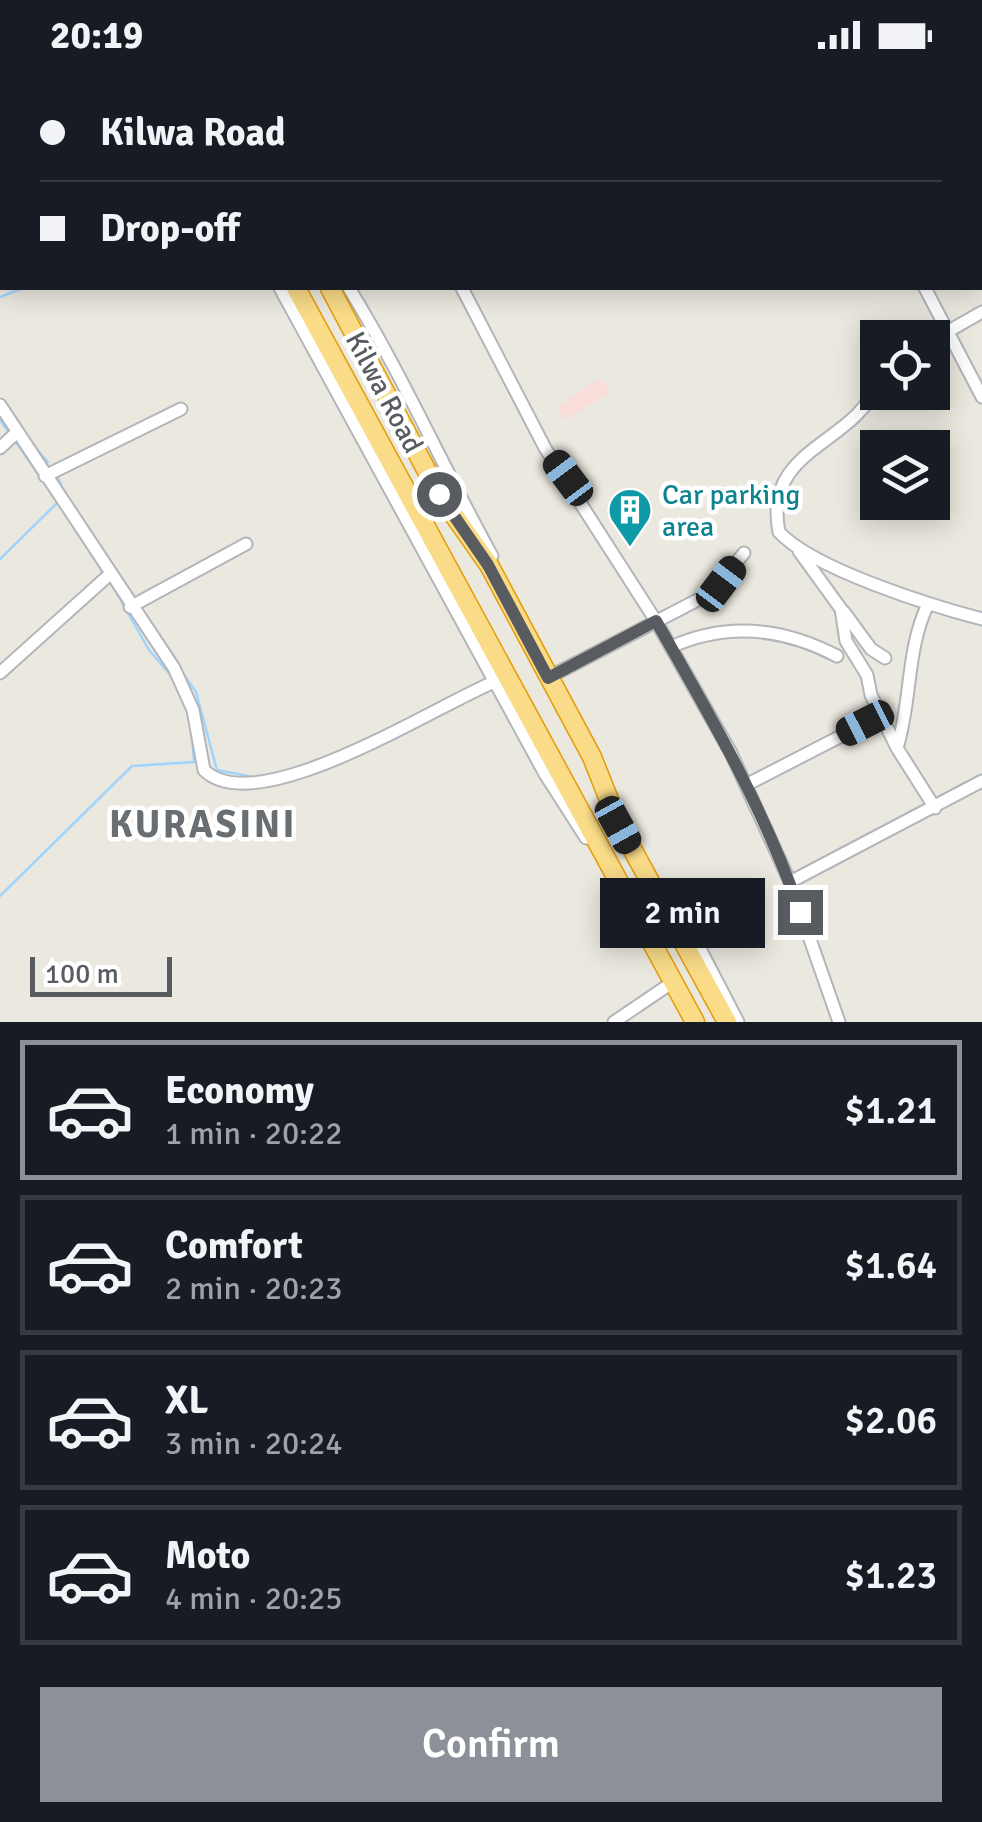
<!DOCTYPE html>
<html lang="en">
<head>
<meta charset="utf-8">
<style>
	:root { --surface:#171b24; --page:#242831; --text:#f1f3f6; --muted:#9ea1a6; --line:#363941; --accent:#8c9099 }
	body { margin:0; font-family:Signika,sans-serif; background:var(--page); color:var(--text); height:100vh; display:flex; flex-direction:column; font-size:38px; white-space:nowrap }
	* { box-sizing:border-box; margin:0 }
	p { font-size:32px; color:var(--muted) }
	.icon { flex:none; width:55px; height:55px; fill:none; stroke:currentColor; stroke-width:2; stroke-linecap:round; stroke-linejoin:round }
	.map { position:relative; height:952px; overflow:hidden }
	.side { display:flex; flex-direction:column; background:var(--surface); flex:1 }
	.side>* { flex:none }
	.banner { position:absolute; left:0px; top:0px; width:982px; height:220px; box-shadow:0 5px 25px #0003; display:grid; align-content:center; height:220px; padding:0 40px; background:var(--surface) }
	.buttons { position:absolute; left:860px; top:250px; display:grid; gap:20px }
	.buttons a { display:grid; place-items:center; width:90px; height:90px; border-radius:0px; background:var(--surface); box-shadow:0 5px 25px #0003; font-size:50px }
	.scale { position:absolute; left:30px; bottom:25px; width:142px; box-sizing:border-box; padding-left:10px; border:5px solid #585c60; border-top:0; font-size:28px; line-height:35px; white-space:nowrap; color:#585c60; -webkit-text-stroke:8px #fff; paint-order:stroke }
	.end { position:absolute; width:45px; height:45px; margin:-22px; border:12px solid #585c60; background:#fff; box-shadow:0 0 0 5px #fff }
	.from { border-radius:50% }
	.bubble { position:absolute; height:70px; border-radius:0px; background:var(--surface); box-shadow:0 5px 25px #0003; font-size:32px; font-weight:600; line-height:70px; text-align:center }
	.car { position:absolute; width:30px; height:60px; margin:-30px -15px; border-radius:12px; box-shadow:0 0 8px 2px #0007; background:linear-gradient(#222 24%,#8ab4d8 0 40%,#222 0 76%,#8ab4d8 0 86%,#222 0) }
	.banner b { display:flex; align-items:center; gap:35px; height:95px; font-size:38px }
	.banner b+b { border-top:2px solid var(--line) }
	.banner i { width:25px; height:25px; background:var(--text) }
	ul { padding:18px 0 0; list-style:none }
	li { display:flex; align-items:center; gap:30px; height:140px; margin:0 20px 15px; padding:0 20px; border:5px solid var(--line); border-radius:0px }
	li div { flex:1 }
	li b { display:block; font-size:38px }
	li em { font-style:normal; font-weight:600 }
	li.active { border-color:var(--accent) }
	li>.icon { width:90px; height:90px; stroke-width:1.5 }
	.action { display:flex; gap:20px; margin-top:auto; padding:20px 40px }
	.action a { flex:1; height:115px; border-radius:0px; background:var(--accent); color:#fff; font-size:40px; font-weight:600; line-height:115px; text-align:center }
	.status { display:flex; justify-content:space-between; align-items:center; height:70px; padding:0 50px; background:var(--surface); direction:ltr }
	.status svg { height:28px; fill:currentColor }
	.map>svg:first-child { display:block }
	.medical { fill:#f9ddda }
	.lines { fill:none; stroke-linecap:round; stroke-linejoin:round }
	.stream { stroke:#9fd5fc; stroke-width:2.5 }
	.minor-casing { stroke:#b2b6ba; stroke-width:15 }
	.major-casing { stroke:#ecc057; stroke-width:18 }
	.highway-casing { stroke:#e49c07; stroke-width:21 }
	.minor { stroke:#fff; stroke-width:11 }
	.major { stroke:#fceda3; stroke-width:14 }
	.highway { stroke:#f9db88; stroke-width:18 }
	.route { stroke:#585c60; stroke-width:12 }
	.labels { text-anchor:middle; stroke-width:9; stroke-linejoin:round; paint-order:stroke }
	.street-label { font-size:28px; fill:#585c60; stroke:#fff }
	.culture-label { font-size:28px; fill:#0d838f; stroke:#fff; text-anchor:start }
	.district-label { font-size:38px; font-weight:bold; letter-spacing:2.5px; fill:#696e72; stroke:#fff }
</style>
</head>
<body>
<div class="status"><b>20:19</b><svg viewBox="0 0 49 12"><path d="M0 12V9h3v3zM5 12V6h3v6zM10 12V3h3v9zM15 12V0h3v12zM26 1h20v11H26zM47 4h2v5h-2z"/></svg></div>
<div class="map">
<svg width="982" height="952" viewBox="0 0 982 952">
	<rect width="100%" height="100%" fill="#ebe8df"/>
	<!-- medical -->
	<path class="medical" d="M596,310L603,311L610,323L564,350L557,338Z"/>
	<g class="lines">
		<!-- stream -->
		<path class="stream" d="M0,227L23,218
			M0,350L8,361
			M16,372L62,439
			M34,376L48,392
			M58,408L63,420
			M0,489L56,434
			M97,492L102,502
			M111,513L149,580L173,608
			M182,602L196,622L217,700L248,706
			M0,826L132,696L194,692L192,666"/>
		<defs>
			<path id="minor" d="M51,2L56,0
				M814,2L819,0
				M841,2V0
				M0,25L2,24
				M280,218L545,704L586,768
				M349,218C402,304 443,397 492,486
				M462,218L545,378L656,551L731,683L790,812L839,952
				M925,218L982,327
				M947,262L982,242
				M878,311C858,375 762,376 779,462C813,499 932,536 982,549
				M0,335L174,598L193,640L204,700C257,753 441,632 501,609
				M0,378L17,362
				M45,406L181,339
				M799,481L841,539L846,571L867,605L871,625L897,678
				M928,534C906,580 912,629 897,678L935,738
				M130,537L246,474
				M844,542L871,579L885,588
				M671,577C728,551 783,558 837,586
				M0,603L109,505
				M555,604L711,523L744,483
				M746,715L880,646
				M790,812L982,711
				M683,873L696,871L738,952
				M614,952L673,912"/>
			<path id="major" d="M585,2L589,0
				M634,2L638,0"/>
			<path id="highway" d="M188,0L190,2
				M230,0L231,2
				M296,218L695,952
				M330,218L439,424L489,495L592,687L619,755L727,952"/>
		</defs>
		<!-- minor casing -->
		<use href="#minor" class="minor-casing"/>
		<!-- major casing -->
		<use href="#major" class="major-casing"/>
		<!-- highway casing -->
		<use href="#highway" class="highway-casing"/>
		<!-- minor -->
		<use href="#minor" class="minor"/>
		<!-- major -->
		<use href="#major" class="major"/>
		<!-- highway -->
		<use href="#highway" class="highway"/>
	</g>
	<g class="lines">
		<!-- route -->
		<path class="route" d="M439,424L488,495L548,608L656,551C710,645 764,738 800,842"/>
	</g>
	<!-- icons -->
	<defs>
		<symbol id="building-pin" viewBox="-11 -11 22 30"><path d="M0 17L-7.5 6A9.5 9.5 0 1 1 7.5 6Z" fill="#0f9aa8" stroke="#fff"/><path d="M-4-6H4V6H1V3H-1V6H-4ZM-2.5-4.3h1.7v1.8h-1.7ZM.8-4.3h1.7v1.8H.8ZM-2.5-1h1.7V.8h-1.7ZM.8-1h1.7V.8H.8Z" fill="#fff"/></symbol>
	</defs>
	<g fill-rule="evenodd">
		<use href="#building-pin" x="605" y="415" width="50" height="68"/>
	</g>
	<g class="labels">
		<!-- street labels -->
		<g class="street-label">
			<text transform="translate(385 322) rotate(62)" y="10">Kilwa Road</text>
		</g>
		<!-- culture labels -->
		<g class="culture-label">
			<text x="662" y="434">Car parking<tspan x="662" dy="32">area</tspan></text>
		</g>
		<!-- district labels -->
		<g class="district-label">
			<text x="203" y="767">KURASINI</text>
		</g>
	</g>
</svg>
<div class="buttons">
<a><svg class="icon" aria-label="locate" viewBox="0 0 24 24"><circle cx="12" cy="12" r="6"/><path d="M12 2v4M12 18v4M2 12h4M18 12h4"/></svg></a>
<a><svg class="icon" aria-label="layers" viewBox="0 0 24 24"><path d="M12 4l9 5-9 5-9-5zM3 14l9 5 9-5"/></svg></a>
</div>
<div class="scale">100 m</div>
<i class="end from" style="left:439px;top:424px"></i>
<i class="end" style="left:800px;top:842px"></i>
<div class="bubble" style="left:600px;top:808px;width:165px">2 min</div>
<i class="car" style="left:568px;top:408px;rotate:323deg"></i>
<i class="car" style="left:721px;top:514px;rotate:37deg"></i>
<i class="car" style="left:865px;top:653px;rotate:243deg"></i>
<i class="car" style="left:618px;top:755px;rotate:151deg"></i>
<div class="banner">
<b><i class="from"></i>Kilwa Road</b>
<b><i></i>Drop-off</b>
</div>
</div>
<section class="side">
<ul>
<li class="active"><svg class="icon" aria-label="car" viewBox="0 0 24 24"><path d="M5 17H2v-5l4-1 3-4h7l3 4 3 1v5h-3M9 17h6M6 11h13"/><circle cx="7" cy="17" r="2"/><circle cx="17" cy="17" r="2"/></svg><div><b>Economy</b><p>1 min · 20:22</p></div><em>$1.21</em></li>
<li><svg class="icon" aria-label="car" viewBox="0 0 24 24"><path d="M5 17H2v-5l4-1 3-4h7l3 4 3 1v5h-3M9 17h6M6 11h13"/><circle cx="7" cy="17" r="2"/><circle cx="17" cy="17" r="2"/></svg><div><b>Comfort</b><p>2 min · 20:23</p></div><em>$1.64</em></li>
<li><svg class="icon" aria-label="car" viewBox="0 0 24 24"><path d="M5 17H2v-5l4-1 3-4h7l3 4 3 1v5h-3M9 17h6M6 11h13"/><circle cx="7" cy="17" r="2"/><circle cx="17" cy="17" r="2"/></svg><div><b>XL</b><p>3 min · 20:24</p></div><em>$2.06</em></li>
<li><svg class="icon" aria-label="car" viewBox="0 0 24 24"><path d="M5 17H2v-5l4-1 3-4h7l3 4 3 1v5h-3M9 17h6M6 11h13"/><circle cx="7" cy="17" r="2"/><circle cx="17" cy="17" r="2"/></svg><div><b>Moto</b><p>4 min · 20:25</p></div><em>$1.23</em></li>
</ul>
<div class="action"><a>Confirm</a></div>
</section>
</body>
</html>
